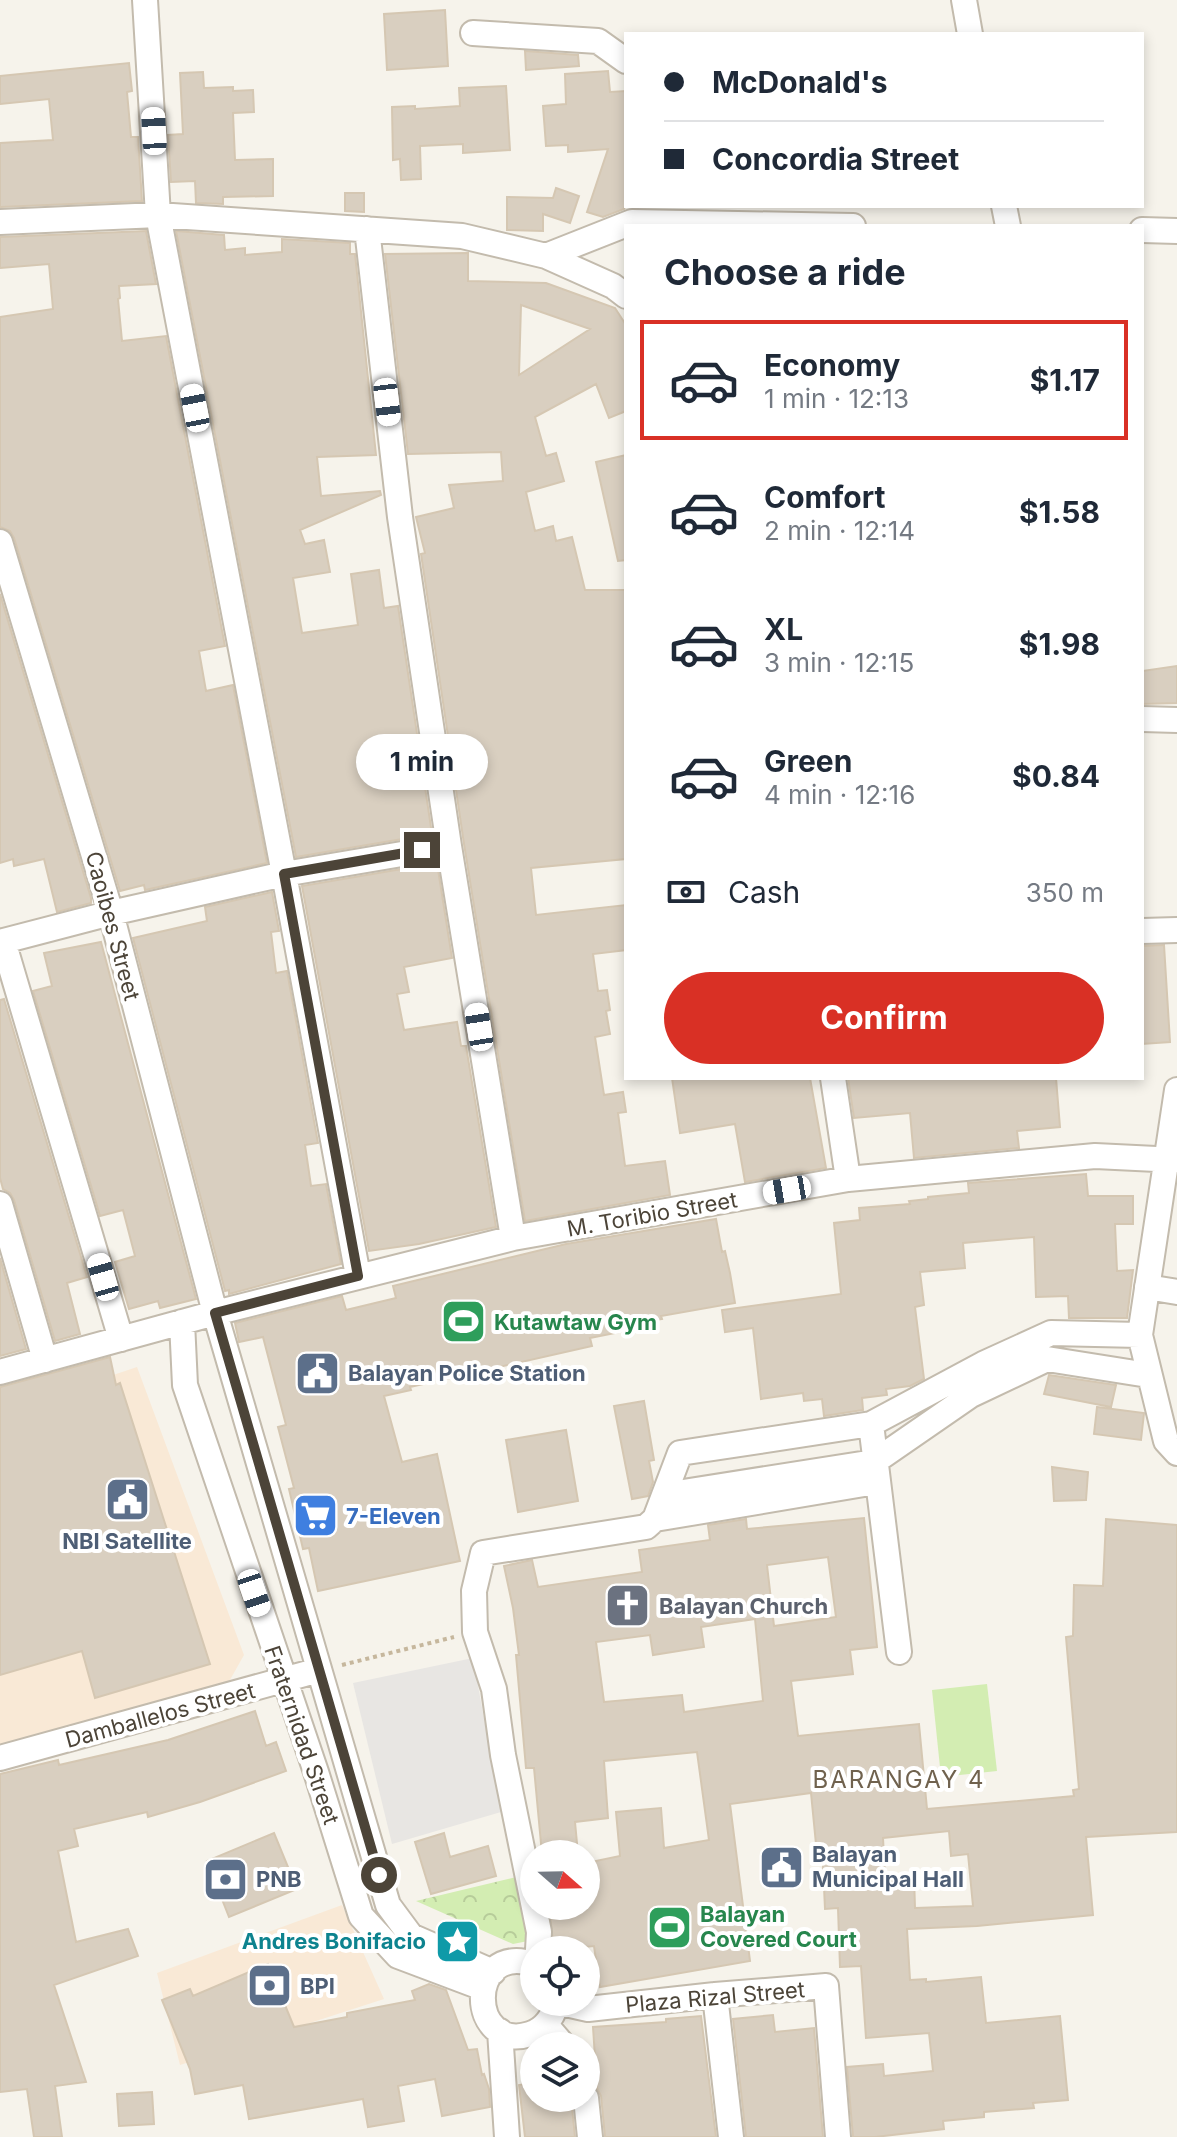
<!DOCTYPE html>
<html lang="en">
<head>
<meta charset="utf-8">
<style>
	:root { --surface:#fff; --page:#f6f6f7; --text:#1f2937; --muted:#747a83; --line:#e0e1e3; --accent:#d93025 }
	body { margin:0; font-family:Inter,sans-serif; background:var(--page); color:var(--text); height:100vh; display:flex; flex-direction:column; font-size:30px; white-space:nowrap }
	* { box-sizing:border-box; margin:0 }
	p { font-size:26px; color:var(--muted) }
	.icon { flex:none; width:44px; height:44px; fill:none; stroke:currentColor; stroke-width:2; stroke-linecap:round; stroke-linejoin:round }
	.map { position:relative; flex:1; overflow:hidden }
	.side { position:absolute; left:624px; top:224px; width:520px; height:856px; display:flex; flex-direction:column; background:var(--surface); border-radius:0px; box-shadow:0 4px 12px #0003 }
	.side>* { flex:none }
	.guide { position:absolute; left:624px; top:32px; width:520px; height:176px; border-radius:0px; box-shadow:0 4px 12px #0003; display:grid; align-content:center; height:176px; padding:0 40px; background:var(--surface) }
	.needle { width:52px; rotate:110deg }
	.buttons { position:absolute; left:520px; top:1840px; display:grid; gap:16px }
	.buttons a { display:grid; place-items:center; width:80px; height:80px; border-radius:50%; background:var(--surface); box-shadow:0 4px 12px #0003; font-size:40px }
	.end { position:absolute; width:36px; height:36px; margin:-18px; border:10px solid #4c4438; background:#fff; box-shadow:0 0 0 4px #fff }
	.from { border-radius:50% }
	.bubble { position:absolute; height:56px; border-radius:28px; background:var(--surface); box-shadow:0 4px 12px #0003; font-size:26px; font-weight:700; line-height:56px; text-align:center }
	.car { position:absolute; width:24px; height:48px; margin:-24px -12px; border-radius:10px; box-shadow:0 0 6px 2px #0007; background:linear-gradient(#fff 24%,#345 0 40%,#fff 0 76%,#345 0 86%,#fff 0) }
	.guide b { display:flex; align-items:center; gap:28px; height:76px; font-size:30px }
	.guide b+b { border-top:2px solid var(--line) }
	.guide i { width:20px; height:20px; background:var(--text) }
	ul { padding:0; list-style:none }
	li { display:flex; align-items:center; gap:24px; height:120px; margin:0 16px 12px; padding:0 24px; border:4px solid transparent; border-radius:0px }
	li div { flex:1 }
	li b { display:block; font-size:30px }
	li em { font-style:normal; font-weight:700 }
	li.current { border-color:var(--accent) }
	li>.icon { width:72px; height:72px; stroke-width:1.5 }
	h2 { padding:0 40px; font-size:36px; line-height:96px }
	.pay { display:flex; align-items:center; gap:20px; height:88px; padding:0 40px; font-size:30px }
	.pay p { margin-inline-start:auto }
	.button { display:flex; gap:16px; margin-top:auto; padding:16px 40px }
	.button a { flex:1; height:92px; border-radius:48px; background:var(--accent); color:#fff; font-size:32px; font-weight:700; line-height:92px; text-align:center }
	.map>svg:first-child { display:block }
	.commercial { fill:#f9e9d6 }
	.green { fill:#d3edb2 }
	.park { fill:url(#park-crowns) }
	.parking { fill:#e8e6e3 }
	.building { fill:#d9cfc0; stroke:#d5c7b2; stroke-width:2; fill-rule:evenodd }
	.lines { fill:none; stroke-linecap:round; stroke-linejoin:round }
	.minor-casing { stroke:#c3bbad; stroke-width:28 }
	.path { stroke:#c6b79d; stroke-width:4; stroke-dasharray:4 4; stroke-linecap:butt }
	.minor { stroke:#fff; stroke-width:24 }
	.route { stroke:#4c4438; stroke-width:10 }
	.labels { text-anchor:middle; stroke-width:8; stroke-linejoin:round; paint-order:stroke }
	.street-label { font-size:22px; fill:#4c4438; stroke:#fff }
	.leisure-label { font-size:22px; font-weight:bold; fill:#27864d; stroke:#fff; text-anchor:start }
	.service-label { font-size:22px; font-weight:bold; fill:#4e5e75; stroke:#fff; text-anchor:start }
	.shop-label { font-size:22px; font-weight:bold; fill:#366cbe; stroke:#fff; text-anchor:start }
	.worship-label { font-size:22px; font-weight:bold; fill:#5b616d; stroke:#fff; text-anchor:start }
	.culture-label { font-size:22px; font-weight:bold; fill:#0d838f; stroke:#fff; text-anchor:end }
	.neighbourhood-label { font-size:24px; letter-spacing:2px; fill:#70624e; stroke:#fff }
</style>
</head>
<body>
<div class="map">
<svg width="1177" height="2137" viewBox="0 0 1177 2137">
	<defs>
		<pattern id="park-crowns" width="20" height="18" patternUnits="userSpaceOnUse" patternTransform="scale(2)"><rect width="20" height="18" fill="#d3edb2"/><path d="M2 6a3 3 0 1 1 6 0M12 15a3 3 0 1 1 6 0" fill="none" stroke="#b7cc9a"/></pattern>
	</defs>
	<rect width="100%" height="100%" fill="#f6f3eb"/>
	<!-- commercial -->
	<path class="commercial" d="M137,1367L244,1655L226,1687L0,1745V1413Z
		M342,1905L384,1999L180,2065L157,1973Z"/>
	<!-- green -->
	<path class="green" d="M987,1684L997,1771L941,1777L932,1690Z"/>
	<!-- park -->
	<path class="park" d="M521,1876L533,1940L513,1944L416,1901Z"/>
	<!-- parking -->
	<path class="parking" d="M473,1658L501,1812L392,1844L353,1683Z"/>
	<!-- building -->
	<path class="building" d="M445,10L448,66L387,70L384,14Z
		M525,51L578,55L579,66L526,70Z
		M129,63L132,91L127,92L131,137H138L142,201L0,207V143L53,140L49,99L0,104V76Z
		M608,71L610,92L626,91V203L624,209L603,217L587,212L608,149L568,152V145L546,146L543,106L566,104L565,74Z
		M203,72L204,88L233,87V91L253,90L254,112L233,113L235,160L273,159V196L223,197V204L196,203L195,181L171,182L168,135L183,134L180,73Z
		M506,86L510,150L463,153V144L420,146L421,179L401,180L400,159L393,160L392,107L415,106V109L460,106L459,88Z
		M556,188L579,196L570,223L543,214V231L507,230V197L553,198Z
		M345,193H364V212L345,211Z
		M146,231L156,284L119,286L120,298L118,299L122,341L166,336L225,646L199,651L206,691L233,685L267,863L145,890L144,885L120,891L14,538L10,531L0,527V317L53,309L49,264L0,268V237Z
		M176,231L224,235L225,250L245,248V255L282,252V239L350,243V254H355L376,455L317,457L321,496L380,491L381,495L300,530L305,544L324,540L330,572L293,578L302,633L358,625L351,574L379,570L384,608L398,606L432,834L296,857Z
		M468,253V281L546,283L615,308L626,325V411L609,418L596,384L535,417L546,456L556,453L564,481L526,492L535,531L553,526L556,541L572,537L585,590H626V859L531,868L536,915L626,905V950L593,954L598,991L607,990L610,1010L606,1011L610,1034L595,1037L604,1095L623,1092L626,1112L618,1113L625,1166L665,1161L670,1195L525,1221L464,844L421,554L425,553L416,517L454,508L449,485L503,481L501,452L408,454L385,254ZM521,305L590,329L519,375Z
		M626,455V560L618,561L596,462Z
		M0,594L91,898V903L57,912L44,859L14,866L13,859L0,863Z
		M1177,666V703L1142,704V671Z
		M437,863L452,958L404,967L409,992L397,994L404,1030L457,1022L461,1046H466L496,1227L419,1244L369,1251L302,886Z
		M272,892L279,931L271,932L276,973L287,971L318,1143L305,1145L311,1186L326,1184L341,1264L229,1294V1290L225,1291L133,938L207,921L205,907Z
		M101,942L196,1299L160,1308L158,1301L129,1309L115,1262L135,1256L123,1210L100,1216L33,991L52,986L44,953Z
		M1164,945L1170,1042L1142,1044V946Z
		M4,999L87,1277L67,1283L80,1334L55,1341L14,1200L10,1193L3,1189L0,1178V1000Z
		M672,1078H810L826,1168L745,1182L735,1124L680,1133Z
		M848,1078H1056L1060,1127L1017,1131L1019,1148L914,1158L910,1113L854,1118Z
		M1086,1174L1088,1196H1133V1224H1115L1117,1271L1133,1270L1127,1318H1069L1068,1296L1036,1297L1034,1237L963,1243L965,1268L920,1272L924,1305L915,1307L924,1379L910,1386L886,1389L887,1395L862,1398L863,1410L824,1416L822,1399L804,1401L803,1393L761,1399L753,1328L725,1332L722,1310L841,1294L834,1223L860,1220L859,1208L910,1204L909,1201L928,1199V1197L969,1193L968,1183Z
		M716,1219L722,1252L725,1251L730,1273L735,1303L661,1316L662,1319L639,1323L640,1328L590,1338L592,1346L410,1387L411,1390L384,1396L402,1462L437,1454L460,1561L318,1591L309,1548L303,1549L289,1489L294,1488L278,1427L286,1425L263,1337L239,1342L235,1323L342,1296L346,1310L396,1298L393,1286L566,1244Z
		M0,1258L26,1349L0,1356Z
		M110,1357L116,1385L120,1383L210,1664L95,1698L82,1651L0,1675V1387Z
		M1049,1375L1116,1385L1111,1407L1044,1394Z
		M644,1401L654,1460L649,1461L653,1482L648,1496L632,1499L614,1406Z
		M1097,1407L1144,1413L1141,1440L1094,1434Z
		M566,1430L578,1501L518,1512L506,1440Z
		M1052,1467L1088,1472L1086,1500L1054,1501Z
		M864,1518L877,1647L850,1650L853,1674L791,1681L798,1736L919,1724L927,1809L1074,1796L1073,1790L1079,1789L1066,1637L1073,1636L1074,1585L1103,1586L1106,1519L1177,1525V1832L1086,1837L1093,1915L977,1926L907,1929L910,1980L926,1979V1982L981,1977L986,2023L1060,2016L1068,2100L1033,2103L1034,2108L984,2112V2117L943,2121L944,2129L875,2137H853L847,2067L883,2064L884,2076L933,2071L929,2033L866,2038L861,1966L840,1967L838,1908L825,1909L822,1843L816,1844L811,1793L730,1804L750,1961L600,1987L594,1946L554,1950L549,1906H586V1863L620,1856L616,1812L661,1808L664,1848L709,1840L697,1752L604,1761L608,1818L575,1822L578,1854H542L534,1768H526L516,1655H519L513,1608L504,1566L532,1560L538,1587L642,1572L639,1550L710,1540L708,1525L746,1519L747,1529ZM828,1557L836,1617L774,1626L767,1565ZM755,1619L763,1701L684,1712L682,1695L604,1702L596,1642L650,1635L653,1655L704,1647L701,1627ZM949,1831L951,1856L968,1854L973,1906L915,1908L914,1876H885L883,1838Z
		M255,1711L266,1746L276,1742L286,1771L200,1802L148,1817L147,1812L74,1829L78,1846L58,1851L76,1942L128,1929L138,1956L54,1985L86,2082L55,2086L62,2137H34L27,2089L0,2092V1774L58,1760L59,1765L168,1740Z
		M274,1833L297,1889L229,1917L207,1861Z
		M444,1833L450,1857L488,1846L496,1876L431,1894L415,1842Z
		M268,1964L294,2027L347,2017V2013L415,2000L412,1991L429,1984L446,1990L468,2050L477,2049L482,2075L484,2074L489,2089L490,2107L442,2116L435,2079L398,2086L404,2121L368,2127L363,2099L249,2119L243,2085L195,2094L190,2069L162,2000L190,1989L193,1996Z
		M773,2015L775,2032L814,2028L823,2137H746L733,2019Z
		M701,2016L716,2137H605L601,2096L597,2088L593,2027L666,2022V2019Z
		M534,2083V2098H571L575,2137H525L519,2085Z
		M152,2092L154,2124L119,2126L117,2094Z"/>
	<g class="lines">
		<defs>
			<path id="minor" d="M145,0L158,215L284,874L358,1276
				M964,0L970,34
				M473,33L598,41L626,61
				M1004,206L1008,226
				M0,222L158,215L462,236L546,256L613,286L626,296
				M367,229L400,517L449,846L513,1238
				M1142,230L1177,231
				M546,256L632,222L853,226
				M0,542L111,913L215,1313L388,1905L411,1936L493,1972
				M1142,719L1177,720
				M1142,931L1177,930
				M3,941L121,1339
				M0,942L111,913L284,874L449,846
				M833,1078L848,1179
				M1177,1090L1140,1335L1166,1441L1177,1453
				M0,1204L45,1360
				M1147,1287L1177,1292
				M182,1322L185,1385L316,1772L361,1916L398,1956L483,1988
				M0,1372L215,1313L513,1238L848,1179L1095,1156L1177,1160
				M871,1424L899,1652
				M664,1495L874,1462L971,1395L1047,1359L1148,1375
				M655,1519L876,1482
				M0,1758L319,1670
				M538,1950L539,1932L503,1755L494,1689L475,1632L474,1591L483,1553L646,1527L655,1519L680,1453L871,1424L983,1364L1051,1333L1140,1335
				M534,1964C464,1942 469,2054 530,2034C545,2029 553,2017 557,2002
				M715,1995L731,2137
				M557,2002L588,2009L715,1995L826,1986L838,2137
				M546,2025L564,2046
				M500,2031L507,2137
				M586,2098L590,2137"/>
		</defs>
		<!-- minor casing -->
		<use href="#minor" class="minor-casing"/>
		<!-- path -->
		<path class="path" d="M342,1665L454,1637"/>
		<!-- minor -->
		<use href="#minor" class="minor"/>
	</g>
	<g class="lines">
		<!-- route -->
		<path class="route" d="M379,1875L215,1313L358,1276L284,874L422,850"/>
	</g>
	<!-- icons -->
	<defs>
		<symbol id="stadium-square" viewBox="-11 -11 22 22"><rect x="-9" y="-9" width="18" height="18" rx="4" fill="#2e9e5b" stroke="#fff"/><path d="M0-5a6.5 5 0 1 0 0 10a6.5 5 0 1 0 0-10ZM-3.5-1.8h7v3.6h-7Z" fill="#fff"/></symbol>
		<symbol id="civic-square" viewBox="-11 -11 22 22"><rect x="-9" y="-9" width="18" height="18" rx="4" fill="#5c6f8a" stroke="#fff"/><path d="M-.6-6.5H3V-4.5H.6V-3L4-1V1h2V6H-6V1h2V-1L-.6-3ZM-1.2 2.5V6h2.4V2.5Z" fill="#fff"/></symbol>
		<symbol id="supermarket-square" viewBox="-11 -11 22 22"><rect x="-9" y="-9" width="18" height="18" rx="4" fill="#3f7fe0" stroke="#fff"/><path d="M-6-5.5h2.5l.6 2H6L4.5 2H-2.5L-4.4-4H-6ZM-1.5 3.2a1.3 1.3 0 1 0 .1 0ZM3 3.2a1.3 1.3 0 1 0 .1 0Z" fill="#fff"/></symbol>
		<symbol id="church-square" viewBox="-11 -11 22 22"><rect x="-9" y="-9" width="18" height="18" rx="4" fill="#6b7280" stroke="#fff"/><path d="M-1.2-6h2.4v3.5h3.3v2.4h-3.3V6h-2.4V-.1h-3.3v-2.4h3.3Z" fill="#fff"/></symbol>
		<symbol id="bank-square" viewBox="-11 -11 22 22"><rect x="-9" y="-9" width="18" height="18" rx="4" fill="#5c6f8a" stroke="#fff"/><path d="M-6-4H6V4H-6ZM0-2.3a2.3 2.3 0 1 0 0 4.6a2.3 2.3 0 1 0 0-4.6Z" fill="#fff"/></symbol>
		<symbol id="sight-square" viewBox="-11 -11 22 22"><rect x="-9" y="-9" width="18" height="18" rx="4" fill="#0f9aa8" stroke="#fff"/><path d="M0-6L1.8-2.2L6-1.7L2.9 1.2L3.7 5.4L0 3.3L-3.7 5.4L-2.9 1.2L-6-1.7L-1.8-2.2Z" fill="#fff"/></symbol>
	</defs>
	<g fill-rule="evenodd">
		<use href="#stadium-square" x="438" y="1296" width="51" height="51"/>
		<use href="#civic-square" x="292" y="1348" width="51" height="51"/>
		<use href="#civic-square" x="102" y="1474" width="51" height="51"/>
		<use href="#supermarket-square" x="290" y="1490" width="51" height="51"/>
		<use href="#church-square" x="602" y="1580" width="51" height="51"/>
		<use href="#civic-square" x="756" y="1842" width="51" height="51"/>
		<use href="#bank-square" x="200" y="1854" width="51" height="51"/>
		<use href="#stadium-square" x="644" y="1902" width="51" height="51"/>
		<use href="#sight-square" x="432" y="1916" width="51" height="51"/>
		<use href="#bank-square" x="244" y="1960" width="51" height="51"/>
	</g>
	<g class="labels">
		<!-- street labels -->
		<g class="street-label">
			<text transform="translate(113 926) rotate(75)" y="8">Caoibes Street</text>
			<text transform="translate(652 1214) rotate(-10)" y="8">M. Toribio Street</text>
			<text transform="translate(160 1715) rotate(-15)" y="8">Damballelos Street</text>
			<text transform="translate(302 1735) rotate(71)" y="8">Fraternidad Street</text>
			<text transform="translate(715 1997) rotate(-5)" y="8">Plaza Rizal Street</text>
		</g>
		<!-- leisure labels -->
		<g class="leisure-label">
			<text x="494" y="1330">Kutawtaw Gym</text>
			<text x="700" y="1922">Balayan<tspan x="700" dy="25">Covered Court</tspan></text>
		</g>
		<!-- service labels -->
		<g class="service-label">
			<text x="348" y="1381">Balayan Police Station</text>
			<text x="127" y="1549" text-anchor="middle">NBI Satellite</text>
			<text x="812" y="1862">Balayan<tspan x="812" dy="25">Municipal Hall</tspan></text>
			<text x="256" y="1887">PNB</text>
			<text x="300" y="1994">BPI</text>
		</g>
		<!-- shop labels -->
		<g class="shop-label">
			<text x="346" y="1524">7-Eleven</text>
		</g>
		<!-- worship labels -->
		<g class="worship-label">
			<text x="659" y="1614">Balayan Church</text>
		</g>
		<!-- culture labels -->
		<g class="culture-label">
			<text x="426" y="1949">Andres Bonifacio</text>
		</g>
		<!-- neighbourhood labels -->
		<g class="neighbourhood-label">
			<text x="899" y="1788">BARANGAY 4</text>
		</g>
	</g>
</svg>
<div class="buttons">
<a><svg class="needle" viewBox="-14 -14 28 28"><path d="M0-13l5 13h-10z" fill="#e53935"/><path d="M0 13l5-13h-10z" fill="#747a83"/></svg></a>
<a><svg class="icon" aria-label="locate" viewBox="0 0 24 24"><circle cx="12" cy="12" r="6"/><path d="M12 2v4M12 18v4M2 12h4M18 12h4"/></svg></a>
<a><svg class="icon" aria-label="layers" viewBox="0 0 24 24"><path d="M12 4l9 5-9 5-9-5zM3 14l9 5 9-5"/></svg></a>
</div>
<i class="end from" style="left:379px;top:1875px"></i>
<i class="end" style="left:422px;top:850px"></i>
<div class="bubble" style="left:356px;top:734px;width:132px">1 min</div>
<i class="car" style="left:154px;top:131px;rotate:357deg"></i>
<i class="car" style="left:387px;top:402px;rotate:173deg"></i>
<i class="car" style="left:195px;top:408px;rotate:349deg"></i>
<i class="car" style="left:479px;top:1027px;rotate:351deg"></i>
<i class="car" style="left:787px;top:1190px;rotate:260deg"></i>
<i class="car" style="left:103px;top:1277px;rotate:344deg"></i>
<i class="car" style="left:254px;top:1593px;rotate:161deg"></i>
<div class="guide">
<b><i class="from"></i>McDonald's</b>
<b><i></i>Concordia Street</b>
</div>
<section class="side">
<h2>Choose a ride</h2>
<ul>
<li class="current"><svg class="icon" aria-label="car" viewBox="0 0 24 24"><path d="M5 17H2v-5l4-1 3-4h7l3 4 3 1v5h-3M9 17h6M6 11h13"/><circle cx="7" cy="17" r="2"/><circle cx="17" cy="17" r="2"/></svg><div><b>Economy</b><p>1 min · 12:13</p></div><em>$1.17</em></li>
<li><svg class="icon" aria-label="car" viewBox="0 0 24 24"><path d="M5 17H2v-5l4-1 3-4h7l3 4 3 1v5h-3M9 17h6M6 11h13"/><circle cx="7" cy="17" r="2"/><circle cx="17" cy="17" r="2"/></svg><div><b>Comfort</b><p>2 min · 12:14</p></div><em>$1.58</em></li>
<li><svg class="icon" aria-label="car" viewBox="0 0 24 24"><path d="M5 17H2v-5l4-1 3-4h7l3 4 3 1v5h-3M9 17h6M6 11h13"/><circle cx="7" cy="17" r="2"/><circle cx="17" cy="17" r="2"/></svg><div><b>XL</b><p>3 min · 12:15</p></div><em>$1.98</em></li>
<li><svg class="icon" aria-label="car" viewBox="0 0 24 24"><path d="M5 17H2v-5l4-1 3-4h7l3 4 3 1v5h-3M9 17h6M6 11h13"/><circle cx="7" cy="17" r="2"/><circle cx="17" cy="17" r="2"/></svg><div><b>Green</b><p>4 min · 12:16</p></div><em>$0.84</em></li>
</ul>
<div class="pay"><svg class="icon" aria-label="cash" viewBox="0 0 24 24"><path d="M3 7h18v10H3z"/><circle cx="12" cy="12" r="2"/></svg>Cash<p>350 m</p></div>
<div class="button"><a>Confirm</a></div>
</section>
</div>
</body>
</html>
